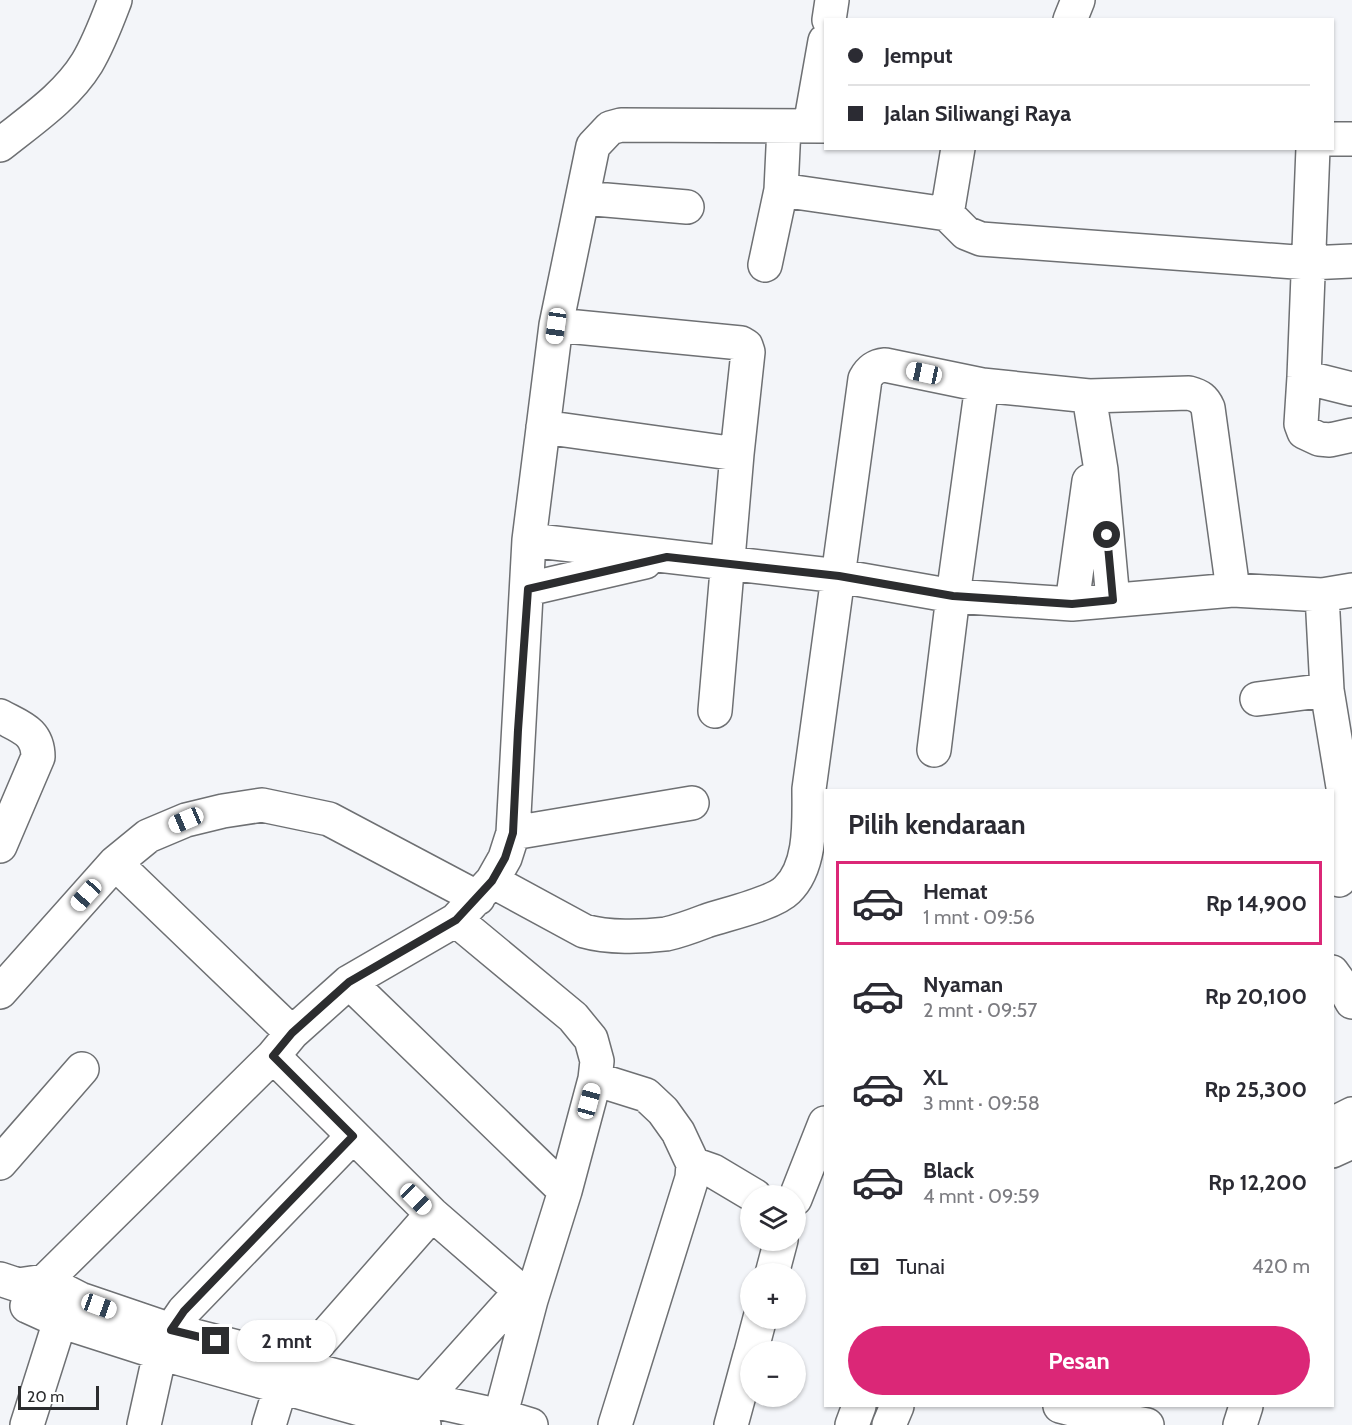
<!DOCTYPE html>
<html lang="id">
<head>
<meta charset="utf-8">
<style>
	:root { --surface:#fff; --page:#f2f2f3; --text:#2b2b33; --muted:#7c7c81; --line:#e1e1e2; --accent:#db2777 }
	body { margin:0; font-family:Cabin,sans-serif; background:var(--page); color:var(--text); height:100vh; display:flex; flex-direction:column; font-size:22px; white-space:nowrap }
	* { box-sizing:border-box; margin:0 }
	p { font-size:20px; color:var(--muted) }
	.icon { flex:none; width:33px; height:33px; fill:none; stroke:currentColor; stroke-width:2; stroke-linecap:round; stroke-linejoin:round }
	.map { position:relative; flex:1; overflow:hidden }
	.details { position:absolute; left:824px; top:789px; width:510px; height:618px; display:flex; flex-direction:column; background:var(--surface); border-radius:0px; box-shadow:0 2px 4px #0004 }
	.details>* { flex:none }
	.guide { position:absolute; left:824px; top:18px; width:510px; height:132px; border-radius:0px; box-shadow:0 2px 4px #0004; display:grid; align-content:center; height:132px; padding:0 24px; background:var(--surface) }
	.fabs { position:absolute; left:740px; top:1185px; display:grid; gap:12px }
	.fabs a { display:grid; place-items:center; width:66px; height:66px; border-radius:50%; background:var(--surface); box-shadow:0 2px 4px #0004; font-size:30px }
	.scale { position:absolute; left:18px; bottom:15px; width:81px; box-sizing:border-box; padding-left:6px; border:3px solid #2c2d2f; border-top:0; font-size:16px; line-height:21px; white-space:nowrap; color:#2c2d2f; -webkit-text-stroke:4px #fff; paint-order:stroke }
	.end { position:absolute; width:27px; height:27px; margin:-14px; border:8px solid #2c2d2f; background:#fff; box-shadow:0 0 0 3px #fff }
	.from { border-radius:50% }
	.bubble { position:absolute; height:42px; border-radius:21px; background:var(--surface); box-shadow:0 2px 4px #0004; font-size:20px; font-weight:700; line-height:42px; text-align:center }
	.car { position:absolute; width:18px; height:36px; margin:-18px -9px; border-radius:8px; box-shadow:0 0 4px 2px #0007; background:linear-gradient(#fff 24%,#345 0 40%,#fff 0 76%,#345 0 86%,#fff 0) }
	.guide b { display:flex; align-items:center; gap:21px; height:57px; font-size:22px }
	.guide b+b { border-top:2px solid var(--line) }
	.guide i { width:15px; height:15px; background:var(--text) }
	ul { padding:0; list-style:none }
	li { display:flex; align-items:center; gap:18px; height:84px; margin:0 12px 9px; padding:0 12px; border:3px solid transparent; border-radius:0px }
	li div { flex:1 }
	li b { display:block; font-size:22px }
	li em { font-style:normal; font-weight:700 }
	li.current { border-color:var(--accent) }
	li>.icon { width:54px; height:54px; stroke-width:1.5 }
	h2 { padding:0 24px; font-size:27px; line-height:72px }
	.pay { display:flex; align-items:center; gap:15px; height:66px; padding:0 24px; font-size:22px }
	.pay p { margin-inline-start:auto }
	.button { display:flex; gap:12px; margin-top:auto; padding:12px 24px }
	.button a { flex:1; height:69px; border-radius:36px; background:var(--accent); color:#fff; font-size:24px; font-weight:700; line-height:69px; text-align:center }
	.map>svg:first-child { display:block }
	.lines { fill:none; stroke-linecap:round; stroke-linejoin:round }
	.minor-casing { stroke:#6e7073; stroke-width:36 }
	.minor { stroke:#fff; stroke-width:33 }
	.route { stroke:#2c2d2f; stroke-width:8 }
</style>
</head>
<body>
<div class="map">
<svg width="1352" height="1425" viewBox="0 0 1352 1425">
	<rect width="100%" height="100%" fill="#f3f5f9"/>
	<g class="lines">
		<defs>
			<path id="minor" d="M829,20L832,0
				M1070,20L1078,0
				M810,126L825,41
				M784,127L781,190L947,214
				M1332,139H1352
				M0,145C31,120 66,97 87,63C99,43 107,21 115,0
				M958,148L947,214L966,233L981,239L1309,263L1352,261
				M1313,148L1304,377L1301,424L1304,432L1319,439L1330,440L1352,435
				M583,198L687,207
				M765,265L781,190
				M556,325L741,343L746,346L748,352L737,454L715,711
				M1304,377L1352,389
				M1089,396L1101,470L1113,600
				M543,427L737,454
				M529,540L839,576L953,596L1072,604L1233,590L1322,595L1352,590
				M528,589L645,562
				M1322,595L1327,690L1343,787L1345,817L1344,841L1339,880
				M1072,604L1089,481
				M1257,699L1327,690
				M0,716C20,727 38,731 38,757L0,846
				M934,750L953,596L982,385
				M513,833L692,803
				M115,863L292,1033
				M492,881L584,931C608,938 642,937 666,934C680,931 693,926 706,921C726,914 773,904 787,890C812,866 809,821 809,789L865,379C870,370 875,366 885,365L982,385L1089,396L1189,393C1200,396 1204,399 1208,408L1233,590
				M456,920L573,1017L591,1039L597,1061L595,1079L565,1191L531,1300L498,1425
				M1332,972L1347,993L1352,1002
				M349,982L565,1191
				M0,992L115,863L148,836L186,820L223,811L262,805L329,819L478,898
				M273,1056L432,1214L531,1300
				M595,1079L646,1095L663,1111L678,1132L693,1164L692,1178L615,1425
				M1332,1124L1352,1114
				M1332,1151L1352,1142
				M0,1163L82,1069
				M693,1164L713,1171L755,1196
				M795,1199L825,1123
				M772,1274L781,1240
				M0,1279L18,1285L45,1281L80,1299L171,1330L261,1353L298,1366L424,1399L501,1416L531,1425
				M27,1306L45,1281L273,1056L292,1033L349,982L456,920L492,881L505,858L513,833L529,540L556,325L593,146L610,128L621,125L825,126
				M27,1306L60,1321L160,1353L385,1416L424,1425
				M751,1352L760,1318
				M1060,1406L1098,1416L1147,1425
				M415,1417L424,1399L520,1292
				M27,1425L60,1321
				M144,1425L160,1353L171,1330L184,1311L353,1136
				M269,1425L281,1386L432,1214
				M731,1425L750,1355
				M852,1425L859,1406
				M889,1425L897,1406
				M1240,1425L1246,1406"/>
		</defs>
		<!-- minor casing -->
		<use href="#minor" class="minor-casing"/>
		<!-- minor -->
		<use href="#minor" class="minor"/>
	</g>
	<g class="lines">
		<!-- route -->
		<path class="route" d="M216,1341L171,1330L184,1311L353,1136L273,1056L292,1033L349,982L456,920L492,881L505,858L513,833L518,730L528,589L667,557L839,576L953,596L1072,604L1113,600L1107,535"/>
	</g>
</svg>
<div class="fabs">
<a><svg class="icon" aria-label="layers" viewBox="0 0 24 24"><path d="M12 4l9 5-9 5-9-5zM3 14l9 5 9-5"/></svg></a>
<a>+</a>
<a>−</a>
</div>
<div class="scale">20 m</div>
<i class="end from" style="left:1107px;top:535px"></i>
<i class="end" style="left:216px;top:1341px"></i>
<div class="bubble" style="left:237px;top:1320px;width:99px">2 mnt</div>
<i class="car" style="left:556px;top:326px;rotate:188deg"></i>
<i class="car" style="left:924px;top:373px;rotate:282deg"></i>
<i class="car" style="left:186px;top:820px;rotate:247deg"></i>
<i class="car" style="left:86px;top:895px;rotate:222deg"></i>
<i class="car" style="left:589px;top:1101px;rotate:15deg"></i>
<i class="car" style="left:416px;top:1199px;rotate:135deg"></i>
<i class="car" style="left:99px;top:1306px;rotate:110deg"></i>
<div class="guide">
<b><i class="from"></i>Jemput</b>
<b><i></i>Jalan Siliwangi Raya</b>
</div>
<section class="details">
<h2>Pilih kendaraan</h2>
<ul>
<li class="current"><svg class="icon" aria-label="car" viewBox="0 0 24 24"><path d="M5 17H2v-5l4-1 3-4h7l3 4 3 1v5h-3M9 17h6M6 11h13"/><circle cx="7" cy="17" r="2"/><circle cx="17" cy="17" r="2"/></svg><div><b>Hemat</b><p>1 mnt · 09:56</p></div><em>Rp 14,900</em></li>
<li><svg class="icon" aria-label="car" viewBox="0 0 24 24"><path d="M5 17H2v-5l4-1 3-4h7l3 4 3 1v5h-3M9 17h6M6 11h13"/><circle cx="7" cy="17" r="2"/><circle cx="17" cy="17" r="2"/></svg><div><b>Nyaman</b><p>2 mnt · 09:57</p></div><em>Rp 20,100</em></li>
<li><svg class="icon" aria-label="car" viewBox="0 0 24 24"><path d="M5 17H2v-5l4-1 3-4h7l3 4 3 1v5h-3M9 17h6M6 11h13"/><circle cx="7" cy="17" r="2"/><circle cx="17" cy="17" r="2"/></svg><div><b>XL</b><p>3 mnt · 09:58</p></div><em>Rp 25,300</em></li>
<li><svg class="icon" aria-label="car" viewBox="0 0 24 24"><path d="M5 17H2v-5l4-1 3-4h7l3 4 3 1v5h-3M9 17h6M6 11h13"/><circle cx="7" cy="17" r="2"/><circle cx="17" cy="17" r="2"/></svg><div><b>Black</b><p>4 mnt · 09:59</p></div><em>Rp 12,200</em></li>
</ul>
<div class="pay"><svg class="icon" aria-label="cash" viewBox="0 0 24 24"><path d="M3 7h18v10H3z"/><circle cx="12" cy="12" r="2"/></svg>Tunai<p>420 m</p></div>
<div class="button"><a>Pesan</a></div>
</section>
</div>
</body>
</html>
